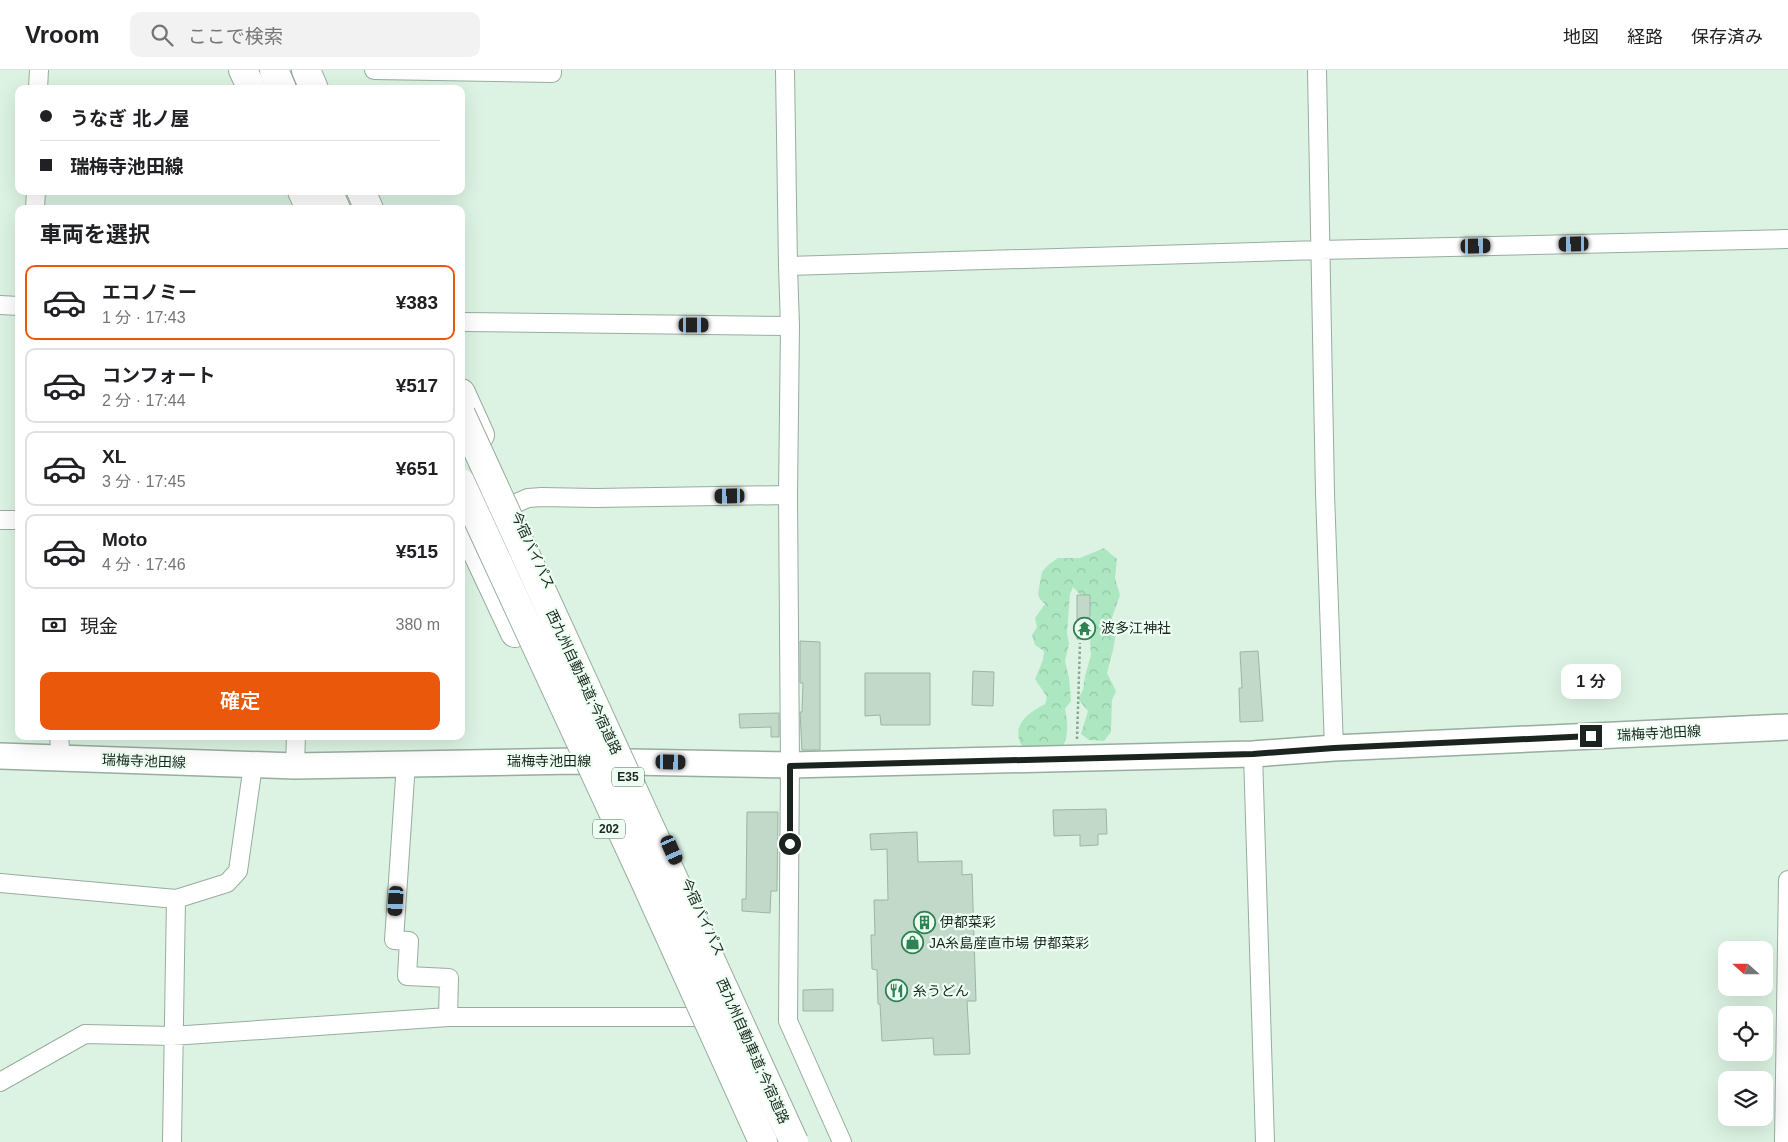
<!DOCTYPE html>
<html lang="ja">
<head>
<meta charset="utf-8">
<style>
	:root { --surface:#fff; --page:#f2f2f2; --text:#202124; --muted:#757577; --line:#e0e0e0; --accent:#ea580c }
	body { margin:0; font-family:Arial,"Noto Sans JP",sans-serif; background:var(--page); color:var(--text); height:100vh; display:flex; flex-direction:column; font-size:19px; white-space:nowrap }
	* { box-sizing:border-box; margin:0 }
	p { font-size:16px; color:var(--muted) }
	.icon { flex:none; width:28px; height:28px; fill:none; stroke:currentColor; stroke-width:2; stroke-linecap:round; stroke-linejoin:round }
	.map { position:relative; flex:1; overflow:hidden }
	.side { position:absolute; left:15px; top:135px; width:450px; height:535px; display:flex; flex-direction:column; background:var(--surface); border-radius:10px; box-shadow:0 5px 20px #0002 }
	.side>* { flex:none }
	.banner { position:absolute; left:15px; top:15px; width:450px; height:110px; border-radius:10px; box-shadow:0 5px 20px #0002; display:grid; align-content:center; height:110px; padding:0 25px; background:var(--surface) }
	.needle { width:32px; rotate:291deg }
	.tools { position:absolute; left:1718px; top:871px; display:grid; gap:10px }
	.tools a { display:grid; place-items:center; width:55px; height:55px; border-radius:10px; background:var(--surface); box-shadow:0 5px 20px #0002; font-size:25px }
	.end { position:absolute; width:22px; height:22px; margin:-11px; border:6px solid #1b241e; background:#fff; box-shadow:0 0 0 2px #fff }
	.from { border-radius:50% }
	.bubble { position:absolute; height:35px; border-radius:10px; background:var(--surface); box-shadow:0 5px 20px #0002; font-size:16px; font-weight:600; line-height:35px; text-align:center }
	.car { position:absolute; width:15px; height:30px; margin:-15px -8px; border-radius:6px; box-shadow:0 0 4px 1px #0007; background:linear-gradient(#222 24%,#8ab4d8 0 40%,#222 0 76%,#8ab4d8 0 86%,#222 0) }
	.banner b { display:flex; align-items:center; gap:18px; height:48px; font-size:19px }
	.banner b+b { border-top:1px solid var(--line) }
	.banner i { width:12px; height:12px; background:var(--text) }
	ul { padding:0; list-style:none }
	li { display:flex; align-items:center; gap:15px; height:75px; margin:0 10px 8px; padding:0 15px; border:2px solid var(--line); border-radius:10px }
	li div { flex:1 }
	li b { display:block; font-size:19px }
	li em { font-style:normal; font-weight:600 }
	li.current { border-color:var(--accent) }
	li>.icon { width:45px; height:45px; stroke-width:1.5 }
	h2 { padding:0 25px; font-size:22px; line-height:60px }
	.pay { display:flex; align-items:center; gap:12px; height:55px; padding:0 25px; font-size:19px }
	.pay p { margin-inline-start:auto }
	.cta { display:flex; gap:10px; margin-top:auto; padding:10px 25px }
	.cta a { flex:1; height:58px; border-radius:10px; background:var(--accent); color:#fff; font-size:20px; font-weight:600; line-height:58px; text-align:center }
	header { display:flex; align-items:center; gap:30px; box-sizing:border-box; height:70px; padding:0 25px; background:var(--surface); border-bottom:1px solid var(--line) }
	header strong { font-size:24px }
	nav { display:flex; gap:28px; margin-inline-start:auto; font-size:18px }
	.search { width:350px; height:45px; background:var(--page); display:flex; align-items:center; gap:12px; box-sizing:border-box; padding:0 18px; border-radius:10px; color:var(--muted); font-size:19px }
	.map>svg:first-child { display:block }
	.forest { fill:url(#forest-crowns) }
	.building { fill:#c2d9c9; stroke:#9db4a4 }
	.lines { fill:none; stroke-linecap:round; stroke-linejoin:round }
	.minor-casing { stroke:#97ad9e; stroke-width:20 }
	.secondary-casing { stroke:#97ad9e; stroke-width:28 }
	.trunk-casing { stroke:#97ad9e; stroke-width:30 }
	.motorway-casing { stroke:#97ad9e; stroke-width:30 }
	.path { stroke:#90a195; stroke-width:2.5; stroke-dasharray:2.5 2.5; stroke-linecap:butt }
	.minor { stroke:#fff; stroke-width:18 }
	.secondary { stroke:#fff; stroke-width:25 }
	.trunk { stroke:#fff; stroke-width:28 }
	.motorway { stroke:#fff; stroke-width:28 }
	.motorway-bridge-casing { stroke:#97ad9e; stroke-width:30; stroke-linecap:butt }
	.motorway-bridge { stroke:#fff; stroke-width:28 }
	.route { stroke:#1b241e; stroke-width:6 }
	.labels { text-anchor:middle; stroke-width:4.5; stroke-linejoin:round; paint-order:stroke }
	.shield { fill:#ecfff2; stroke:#5a665e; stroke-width:1 }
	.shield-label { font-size:12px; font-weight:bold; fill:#1b241e }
	.street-label { font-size:14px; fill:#1b241e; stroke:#ecfff2 }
	.poi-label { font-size:14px; fill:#1b241e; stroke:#ecfff2; text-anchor:start }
</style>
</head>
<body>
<header>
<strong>Vroom</strong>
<div class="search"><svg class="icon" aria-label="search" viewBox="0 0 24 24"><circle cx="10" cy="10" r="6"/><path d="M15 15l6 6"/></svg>ここで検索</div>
<nav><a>地図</a><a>経路</a><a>保存済み</a></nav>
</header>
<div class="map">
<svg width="1788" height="1072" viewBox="0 0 1788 1072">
	<defs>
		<pattern id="forest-crowns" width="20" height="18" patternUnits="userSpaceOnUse" patternTransform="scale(1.25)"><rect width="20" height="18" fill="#ade7c1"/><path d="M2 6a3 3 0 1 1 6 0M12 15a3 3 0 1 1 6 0" fill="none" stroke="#94c6a5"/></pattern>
	</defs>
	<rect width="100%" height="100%" fill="#dcf3e3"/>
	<!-- forest -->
	<path class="forest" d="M1104,478L1117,489L1115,508L1120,525L1112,548L1116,563L1113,580L1107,603L1116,621L1112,630L1111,662L1104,671L1089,670L1081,664L1088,641L1078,629L1083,620L1085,606L1091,585L1090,572L1094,553L1089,542L1090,532L1084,529L1073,517L1070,524L1067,563L1069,574L1065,591L1069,608L1071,631L1065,639C1068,654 1069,666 1061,680L1025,681C1009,658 1024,645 1045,634L1047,627L1035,609L1043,590L1044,581L1035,575L1032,565L1037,557L1035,548L1045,534L1039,528L1038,523L1042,502L1048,495L1058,488H1080Z"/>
	<!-- building -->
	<path class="building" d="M1077,525H1090V569H1077Z
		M800,571L820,572V680H802L800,642H802L803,613H800Z
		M1258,581L1263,651L1240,652L1239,618H1242L1240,582Z
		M973,601L994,602L993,636L972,635Z
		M865,603H930V655H881L880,645L865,646Z
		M779,643V667H771V657L740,658L739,644Z
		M1106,739L1107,764H1098V775L1080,776V765L1054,766L1053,740Z
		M747,742H778L777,821H771L770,843L742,841V829H746Z
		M917,762L918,792L962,791V805L972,804L976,931H967L970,984L934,985L933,968L882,971L880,934H878L877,900L872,899L871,865H875L874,830H888L887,779L871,780L870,764Z
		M833,919V941H803V920Z"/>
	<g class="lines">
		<defs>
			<path id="minor" d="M374,0L552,3V0
				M785,0L788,196L790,256L788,425L790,695L788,951L842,1072
				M1317,0L1325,423L1334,678
				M38,19L39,0
				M35,139L36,121
				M788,196L1320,180L1788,169
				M0,235L19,236
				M461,252L790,256
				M512,435L528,428L542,427L595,428L788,425
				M0,450H19
				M59,666L61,689
				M1253,684L1265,1072
				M406,693L394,870L409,871L407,906L449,908L448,947
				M295,696L296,666
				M0,813L176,829L227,813L238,801L253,695
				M0,1012L85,964L172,966L448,947H696
				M172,1072L176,829
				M1784,1072L1788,810"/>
			<path id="secondary" d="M0,686L295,696L576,691L790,695L1253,684L1334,678L1788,657"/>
			<path id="trunk" d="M243,0L252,19
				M302,121L310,139
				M461,323L480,365
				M461,448L515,563"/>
			<path id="motorway" d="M274,0L282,19
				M306,0L314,19
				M328,121L336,139
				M361,121L369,139"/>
		</defs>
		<!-- minor casing -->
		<use href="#minor" class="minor-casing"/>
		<!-- secondary casing -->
		<use href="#secondary" class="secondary-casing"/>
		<!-- trunk casing -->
		<use href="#trunk" class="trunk-casing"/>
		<!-- motorway casing -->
		<use href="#motorway" class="motorway-casing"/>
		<!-- path -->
		<path class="path" d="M1077,669L1080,573"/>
		<!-- minor -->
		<use href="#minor" class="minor"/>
		<!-- secondary -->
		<use href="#secondary" class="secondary"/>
		<!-- trunk -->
		<use href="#trunk" class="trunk"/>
		<!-- motorway -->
		<use href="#motorway" class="motorway"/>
		<defs>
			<path id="motorway-bridge" d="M461,344L794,1072
				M461,413L643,807L763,1072"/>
		</defs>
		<!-- motorway-bridge casing -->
		<use href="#motorway-bridge" class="motorway-bridge-casing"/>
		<!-- motorway-bridge -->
		<use href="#motorway-bridge" class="motorway-bridge"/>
	</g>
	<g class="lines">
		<!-- route -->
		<path class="route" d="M790,774V696L1253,684L1334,678L1591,666"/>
	</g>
	<!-- icons -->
	<defs>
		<symbol id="temple-ring" viewBox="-11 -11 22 22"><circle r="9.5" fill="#ecfff2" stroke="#2f8254" stroke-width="1.5"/><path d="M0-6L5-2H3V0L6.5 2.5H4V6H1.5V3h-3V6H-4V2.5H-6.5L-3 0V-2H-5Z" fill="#2f8254"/></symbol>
		<symbol id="building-ring" viewBox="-11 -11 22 22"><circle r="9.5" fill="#ecfff2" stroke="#2f8254" stroke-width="1.5"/><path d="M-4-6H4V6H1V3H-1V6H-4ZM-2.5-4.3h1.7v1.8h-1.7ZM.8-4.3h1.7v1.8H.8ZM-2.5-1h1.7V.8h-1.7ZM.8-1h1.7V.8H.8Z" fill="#2f8254"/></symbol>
		<symbol id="shop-ring" viewBox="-11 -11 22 22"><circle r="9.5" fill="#ecfff2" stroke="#2f8254" stroke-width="1.5"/><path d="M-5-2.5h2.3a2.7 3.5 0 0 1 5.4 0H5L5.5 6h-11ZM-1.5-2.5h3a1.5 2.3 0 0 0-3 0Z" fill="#2f8254"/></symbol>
		<symbol id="restaurant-ring" viewBox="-11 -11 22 22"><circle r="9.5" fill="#ecfff2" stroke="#2f8254" stroke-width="1.5"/><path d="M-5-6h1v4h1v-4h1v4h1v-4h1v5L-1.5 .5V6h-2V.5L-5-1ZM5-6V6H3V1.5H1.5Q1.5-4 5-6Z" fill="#2f8254"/></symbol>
	</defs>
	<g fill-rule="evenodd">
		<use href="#temple-ring" x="1072" y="546" width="25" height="25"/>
		<use href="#building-ring" x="912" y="840" width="25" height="25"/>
		<use href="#shop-ring" x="900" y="860" width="25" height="25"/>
		<use href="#restaurant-ring" x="884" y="908" width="25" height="25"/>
	</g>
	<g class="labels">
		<!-- shield labels -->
		<g class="shield">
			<rect x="612" y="697.5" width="32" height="19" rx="4"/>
			<rect x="593" y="749.5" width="32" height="19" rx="4"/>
		</g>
		<g class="shield-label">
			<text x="628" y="711">E35</text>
			<text x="609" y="763">202</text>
		</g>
		<!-- street labels -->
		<g class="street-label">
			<text transform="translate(533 480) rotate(65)" y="5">今宿バイパス</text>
			<text transform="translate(584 612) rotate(65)" y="5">西九州自動車道;今宿道路</text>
			<text transform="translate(1659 663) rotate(-3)" y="5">瑞梅寺池田線</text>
			<text transform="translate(144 691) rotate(2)" y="5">瑞梅寺池田線</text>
			<text x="549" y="696">瑞梅寺池田線</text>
			<text transform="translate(703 847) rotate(65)" y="5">今宿バイパス</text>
			<text transform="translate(753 981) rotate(66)" y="5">西九州自動車道;今宿道路</text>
		</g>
		<!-- poi labels -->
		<g class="poi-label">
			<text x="1101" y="563">波多江神社</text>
			<text x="940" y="857">伊都菜彩</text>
			<text x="929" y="878">JA糸島産直市場 伊都菜彩</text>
			<text x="913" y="926">糸うどん</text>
		</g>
	</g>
</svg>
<div class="tools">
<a><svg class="needle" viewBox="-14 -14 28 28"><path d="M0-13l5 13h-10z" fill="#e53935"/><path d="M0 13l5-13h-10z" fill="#757577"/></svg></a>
<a><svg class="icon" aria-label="locate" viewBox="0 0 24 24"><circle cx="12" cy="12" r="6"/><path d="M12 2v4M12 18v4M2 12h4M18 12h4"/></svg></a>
<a><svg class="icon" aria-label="layers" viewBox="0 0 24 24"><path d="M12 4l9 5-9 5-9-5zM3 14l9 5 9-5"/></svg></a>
</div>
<i class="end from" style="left:790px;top:774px"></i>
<i class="end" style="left:1591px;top:666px"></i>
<div class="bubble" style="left:1561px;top:594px;width:60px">1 分</div>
<i class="car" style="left:1574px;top:174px;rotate:269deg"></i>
<i class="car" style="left:1476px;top:176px;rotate:89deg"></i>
<i class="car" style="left:694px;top:255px;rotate:90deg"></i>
<i class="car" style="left:730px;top:426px;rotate:269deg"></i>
<i class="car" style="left:671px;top:692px;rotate:91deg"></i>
<i class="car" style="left:672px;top:780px;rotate:156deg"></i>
<i class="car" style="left:396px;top:831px;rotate:184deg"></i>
<div class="banner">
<b><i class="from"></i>うなぎ 北ノ屋</b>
<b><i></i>瑞梅寺池田線</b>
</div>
<section class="side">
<h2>車両を選択</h2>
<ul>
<li class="current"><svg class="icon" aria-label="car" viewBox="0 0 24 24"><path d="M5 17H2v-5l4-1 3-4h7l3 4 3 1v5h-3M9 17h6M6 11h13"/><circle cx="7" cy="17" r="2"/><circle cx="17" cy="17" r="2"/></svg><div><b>エコノミー</b><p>1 分 · 17:43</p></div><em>¥383</em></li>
<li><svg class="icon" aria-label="car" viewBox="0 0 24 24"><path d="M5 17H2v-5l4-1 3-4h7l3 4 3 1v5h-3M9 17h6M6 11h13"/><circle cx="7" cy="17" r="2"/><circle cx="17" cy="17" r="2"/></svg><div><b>コンフォート</b><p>2 分 · 17:44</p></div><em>¥517</em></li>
<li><svg class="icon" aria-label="car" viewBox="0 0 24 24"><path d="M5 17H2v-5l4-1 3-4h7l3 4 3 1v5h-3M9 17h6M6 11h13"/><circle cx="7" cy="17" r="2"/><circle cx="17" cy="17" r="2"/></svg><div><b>XL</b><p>3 分 · 17:45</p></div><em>¥651</em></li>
<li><svg class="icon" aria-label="car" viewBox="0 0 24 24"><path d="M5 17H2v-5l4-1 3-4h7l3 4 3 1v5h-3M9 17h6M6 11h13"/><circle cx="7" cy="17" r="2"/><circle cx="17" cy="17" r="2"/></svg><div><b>Moto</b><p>4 分 · 17:46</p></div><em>¥515</em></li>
</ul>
<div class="pay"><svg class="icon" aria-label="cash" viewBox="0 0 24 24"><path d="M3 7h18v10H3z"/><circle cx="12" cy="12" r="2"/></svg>現金<p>380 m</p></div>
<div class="cta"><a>確定</a></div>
</section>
</div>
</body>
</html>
